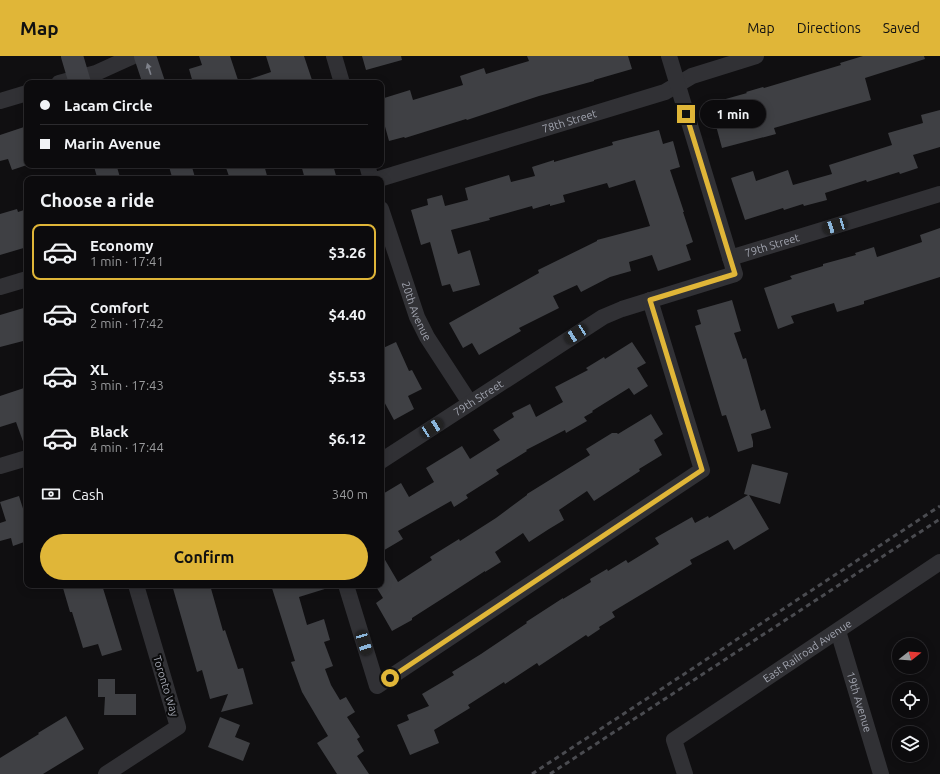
<!DOCTYPE html>
<html lang="en">
<head>
<meta charset="utf-8">
<style>
	:root { --surface:#0c0b0d; --page:#151416; --text:#f1f3f6; --muted:#9a9b9d; --line:#2c2b2e; --accent:#e0b638 }
	body { margin:0; font-family:Ubuntu,sans-serif; background:var(--page); color:var(--text); height:100vh; display:flex; flex-direction:column; font-size:15px; white-space:nowrap }
	* { box-sizing:border-box; margin:0 }
	p { font-size:13px; color:var(--muted) }
	.icon { flex:none; width:22px; height:22px; fill:none; stroke:currentColor; stroke-width:2; stroke-linecap:round; stroke-linejoin:round }
	.map { position:relative; flex:1; overflow:hidden }
	.details { position:absolute; left:24px; top:120px; width:360px; height:412px; display:flex; flex-direction:column; background:var(--surface); border-radius:8px; box-shadow:0 2px 10px #0003,0 0 0 1px var(--line) }
	.details>* { flex:none }
	.top-card { position:absolute; left:24px; top:24px; width:360px; height:88px; border-radius:8px; box-shadow:0 2px 10px #0003,0 0 0 1px var(--line); display:grid; align-content:center; height:88px; padding:0 16px; background:var(--surface) }
	.needle { width:26px; rotate:73deg }
	.tools { position:absolute; left:892px; top:582px; display:grid; gap:8px }
	.tools a { display:grid; place-items:center; width:36px; height:36px; border-radius:50%; background:var(--surface); box-shadow:0 2px 10px #0003,0 0 0 1px var(--line); font-size:20px }
	.end { position:absolute; width:18px; height:18px; margin:-9px; border:5px solid #e0b638; background:#111; box-shadow:0 0 0 2px #111 }
	.from { border-radius:50% }
	.bubble { position:absolute; height:28px; border-radius:14px; background:var(--surface); box-shadow:0 2px 10px #0003,0 0 0 1px var(--line); font-size:13px; font-weight:700; line-height:28px; text-align:center }
	.car { position:absolute; width:12px; height:24px; margin:-12px -6px; border-radius:5px; box-shadow:0 0 3px 1px #0007; background:linear-gradient(#222 24%,#8ab4d8 0 40%,#222 0 76%,#8ab4d8 0 86%,#222 0) }
	.top-card b { display:flex; align-items:center; gap:14px; height:38px; font-size:15px }
	.top-card b+b { border-top:1px solid var(--line) }
	.top-card i { width:10px; height:10px; background:var(--text) }
	ul { padding:0; list-style:none }
	li { display:flex; align-items:center; gap:12px; height:56px; margin:0 8px 6px; padding:0 8px; border:2px solid transparent; border-radius:8px }
	li div { flex:1 }
	li b { display:block; font-size:15px }
	li em { font-style:normal; font-weight:700 }
	li.active { border-color:var(--accent) }
	li>.icon { width:36px; height:36px; stroke-width:1.5 }
	h2 { padding:0 16px; font-size:18px; line-height:48px }
	.pay { display:flex; align-items:center; gap:10px; height:44px; padding:0 16px; font-size:15px }
	.pay p { margin-inline-start:auto }
	.action { display:flex; gap:8px; margin-top:auto; padding:8px 16px }
	.action a { flex:1; height:46px; border-radius:24px; background:var(--accent); color:#111; font-size:16px; font-weight:700; line-height:46px; text-align:center }
	header { display:flex; align-items:center; gap:24px; box-sizing:border-box; height:56px; padding:0 20px; background:var(--accent); color:#111 }
	header strong { font-size:19px }
	nav { display:flex; gap:22px; margin-inline-start:auto; font-size:14px }
	.map>svg:first-child { display:block }
	.building { fill:#3f4044 }
	.lines { fill:none; stroke-linecap:round; stroke-linejoin:round }
	.street { stroke:#313135; stroke-width:16 }
	.secondary { stroke:#3f4045; stroke-width:22 }
	.rail { stroke:#4a4b50; stroke-width:3; stroke-dasharray:5 4; stroke-linecap:butt }
	.oneway { fill:#7f828b }
	.route { stroke:#e0b638; stroke-width:5 }
	.labels { text-anchor:middle; stroke-width:4; stroke-linejoin:round; paint-order:stroke }
	.street-label { font-size:11px; fill:#a2a5b0; stroke:#0b0b0c }
</style>
</head>
<body>
<header>
<strong>Map</strong>
<nav><a>Map</a><a>Directions</a><a>Saved</a></nav>
</header>
<div class="map">
<svg width="940" height="718" viewBox="0 0 940 718">
	<rect width="100%" height="100%" fill="#100f11"/>
	<!-- building -->
	<path class="building" d="M199,0H230L239,27H193L189,13L202,9Z
		M266,0H304L312,24L303,27H245L244,25L271,16Z
		M362,0H401L402,4L366,14Z
		M527,0H628L632,13L594,24V25L539,40L467,64L466,63L405,82L404,81L389,85L381,56V43L410,34L413,44L463,29L460,20L484,12L486,18L529,5Z
		M863,0H924L925,3L865,22L871,44L774,72L776,78L722,92L715,66L720,64L715,46L747,37L746,36L763,31L764,32L841,9L840,7Z
		M940,54V91L913,99L918,112L900,118L899,116L867,126L866,124L825,137L827,144L804,150L803,148L784,154L783,152L745,164L731,122L753,115L756,125L788,114L793,129L832,118L829,109L892,89L888,77L923,67L921,59Z
		M27,70V109L12,114L8,103L0,105V79Z
		M659,74L663,88L673,85L680,111L670,114L684,156H683L693,186L686,189L691,204L658,215L652,199L629,206L631,215L610,221L581,236L577,229L553,240L559,252L519,272L521,275L479,299L472,287L463,292L449,267L539,217L538,214L597,185V184L650,170L635,124L609,132L607,127L563,139L565,146L550,150V148L533,153L532,150L489,162L490,164L451,174L458,198L470,194L480,229L453,236L450,228L442,230L430,186L421,189L411,154L428,149L427,143L442,139L445,150L468,144L465,132L509,119L511,126L535,120L532,111L554,104V106L613,89L612,86Z
		M225,109H264L268,123H230Z
		M301,109H333L337,123H305Z
		M17,153L18,156L27,153V191L0,199V158Z
		M940,172V221L864,245V248L837,256L834,247L791,260L794,267L778,273L764,232L792,223L790,220L823,210V208L856,199L855,197L874,191L877,201L922,186L920,179Z
		M732,244L741,275L734,277L743,303L746,302L761,355L765,353L771,372L751,378L753,386V391L738,396L726,359L722,360L695,270L701,268L697,254Z
		M27,251V284L0,291V259Z
		M396,286L409,315L412,314L422,333L408,340L414,353L394,364L381,340V293Z
		M632,286L646,307L637,312L648,330L634,339L629,332L592,355L593,356L584,361L587,365L566,377L565,374L526,394L527,395L496,414L499,418L466,439L468,442L454,451L451,445L398,475L403,483L381,496V439L401,427L409,441L434,426L426,412L462,390L470,403L500,384L493,374L514,361L512,357L530,348L536,361L563,346L555,331L588,314L586,312L604,301L605,303Z
		M27,331V391H25L16,366L0,371V340Z
		M651,358L663,378L654,384L662,399L639,413L640,415L594,445L587,435L559,454L564,464L549,473L529,486L523,477L495,496L501,506L485,516V515L448,539L412,562V564L392,575L376,547L383,542L375,529H381V497L398,526L432,504L430,501L459,483L460,485L496,462L527,439V438L590,399L586,393L612,377H617L618,378Z
		M752,408L788,417L780,448L749,439L769,473L734,494L728,484L690,504L692,508L612,556L615,561L599,571L600,573L588,581L586,579L539,610L537,607L505,628L504,626L468,649L470,652L434,674L439,687L410,699L397,669L409,664L407,659L429,650L422,638L454,619L452,616L481,598L527,567L526,566L563,542V543L591,526L590,523L607,513L608,515L626,504L628,507L659,488L655,482L692,461L695,467L708,460L709,462L748,439L744,438Z
		M19,440L27,465V485L13,490L11,482L0,485V467L6,465L0,446Z
		M72,529H102L122,594L102,600L98,588L83,592L72,556H70L63,532Z
		M172,529H210L223,575L225,574L238,613L243,612L253,648L221,656L228,638L210,643L202,614L197,616Z
		M271,529H327L328,532L299,541L307,569L324,563L330,584L324,586L333,610L325,613L331,629L340,644L346,641L355,656L347,661L360,681L357,683L364,695L357,700L369,718H337L317,687L328,680L302,636L291,606L295,605Z
		M98,623H115V638H136V659H104L105,641H98Z
		M66,660L84,693L43,718H0V702L39,678L38,677Z
		M220,661L240,669L235,681L250,687L243,705L208,691Z"/>
	<g class="lines">
		<!-- street -->
		<g class="street">
			<path d="M334,0L342,27"/>
			<path d="M59,27L96,17L129,2L133,0"/>
			<path d="M0,45L27,37"/>
			<path d="M367,109L371,123"/>
			<path id="s1" d="M379,123L665,36L692,20L756,0"/>
			<path id="s2" d="M381,153L417,261L427,281L470,347"/>
			<path id="s3" d="M730,202L940,138"/>
			<path d="M0,231L27,223"/>
			<path id="s4" d="M381,405L603,261L622,253L735,218L669,0"/>
			<path d="M0,410L27,402"/>
			<path d="M346,529L377,630L702,414L650,244"/>
			<path id="s5" d="M838,575L881,718"/>
			<path d="M106,718L178,671L136,529"/>
			<path id="s6" d="M685,718L674,684L940,506"/>
		</g>
		<!-- secondary -->
		<path class="secondary" d="M72,0L80,27
			M145,0L154,27
			M105,109L109,123
			M180,109L184,123"/>
		<!-- rail -->
		<path class="rail" d="M532,718L940,450
			M550,718L940,463"/>
	</g>
	<!-- one-way arrows -->
	<defs><path id="oneway-solid" d="M-6-.8H1V-3.2L6.5 0L1 3.2V.8H-6Z"/></defs>
	<use class="oneway" href="#oneway-solid" transform="translate(149 13) rotate(-108)"/>
	<g class="lines">
		<!-- route -->
		<path class="route" d="M390,622L702,414L650,244L735,218L686,58"/>
	</g>
	<g class="labels">
		<!-- street labels -->
		<g class="street-label">
			<text dy="4" stroke="none"><textPath href="#s1" startOffset="199">78th Street</textPath></text>
			<text dy="4" stroke="none"><textPath href="#s3" startOffset="44">79th Street</textPath></text>
			<text dy="4" stroke="none"><textPath href="#s2" startOffset="108">20th Avenue</textPath></text>
			<text dy="4" stroke="none"><textPath href="#s4" startOffset="116">79th Street</textPath></text>
			<text dy="4" stroke="none"><textPath href="#s6" startOffset="196">East Railroad Avenue</textPath></text>
			<text transform="translate(166 630) rotate(73)" y="4">Toronto Way</text>
			<text dy="4" stroke="none"><textPath href="#s5" startOffset="74">19th Avenue</textPath></text>
		</g>
	</g>
</svg>
<div class="tools">
<a><svg class="needle" viewBox="-14 -14 28 28"><path d="M0-13l5 13h-10z" fill="#e53935"/><path d="M0 13l5-13h-10z" fill="#9a9b9d"/></svg></a>
<a><svg class="icon" aria-label="locate" viewBox="0 0 24 24"><circle cx="12" cy="12" r="6"/><path d="M12 2v4M12 18v4M2 12h4M18 12h4"/></svg></a>
<a><svg class="icon" aria-label="layers" viewBox="0 0 24 24"><path d="M12 4l9 5-9 5-9-5zM3 14l9 5 9-5"/></svg></a>
</div>
<i class="end from" style="left:390px;top:622px"></i>
<i class="end" style="left:686px;top:58px"></i>
<div class="bubble" style="left:700px;top:44px;width:66px">1 min</div>
<i class="car" style="left:835px;top:170px;rotate:253deg"></i>
<i class="car" style="left:576px;top:278px;rotate:237deg"></i>
<i class="car" style="left:432px;top:372px;rotate:57deg"></i>
<i class="car" style="left:364px;top:587px;rotate:163deg"></i>
<div class="top-card">
<b><i class="from"></i>Lacam Circle</b>
<b><i></i>Marin Avenue</b>
</div>
<section class="details">
<h2>Choose a ride</h2>
<ul>
<li class="active"><svg class="icon" aria-label="car" viewBox="0 0 24 24"><path d="M5 17H2v-5l4-1 3-4h7l3 4 3 1v5h-3M9 17h6M6 11h13"/><circle cx="7" cy="17" r="2"/><circle cx="17" cy="17" r="2"/></svg><div><b>Economy</b><p>1 min · 17:41</p></div><em>$3.26</em></li>
<li><svg class="icon" aria-label="car" viewBox="0 0 24 24"><path d="M5 17H2v-5l4-1 3-4h7l3 4 3 1v5h-3M9 17h6M6 11h13"/><circle cx="7" cy="17" r="2"/><circle cx="17" cy="17" r="2"/></svg><div><b>Comfort</b><p>2 min · 17:42</p></div><em>$4.40</em></li>
<li><svg class="icon" aria-label="car" viewBox="0 0 24 24"><path d="M5 17H2v-5l4-1 3-4h7l3 4 3 1v5h-3M9 17h6M6 11h13"/><circle cx="7" cy="17" r="2"/><circle cx="17" cy="17" r="2"/></svg><div><b>XL</b><p>3 min · 17:43</p></div><em>$5.53</em></li>
<li><svg class="icon" aria-label="car" viewBox="0 0 24 24"><path d="M5 17H2v-5l4-1 3-4h7l3 4 3 1v5h-3M9 17h6M6 11h13"/><circle cx="7" cy="17" r="2"/><circle cx="17" cy="17" r="2"/></svg><div><b>Black</b><p>4 min · 17:44</p></div><em>$6.12</em></li>
</ul>
<div class="pay"><svg class="icon" aria-label="cash" viewBox="0 0 24 24"><path d="M3 7h18v10H3z"/><circle cx="12" cy="12" r="2"/></svg>Cash<p>340 m</p></div>
<div class="action"><a>Confirm</a></div>
</section>
</div>
</body>
</html>
